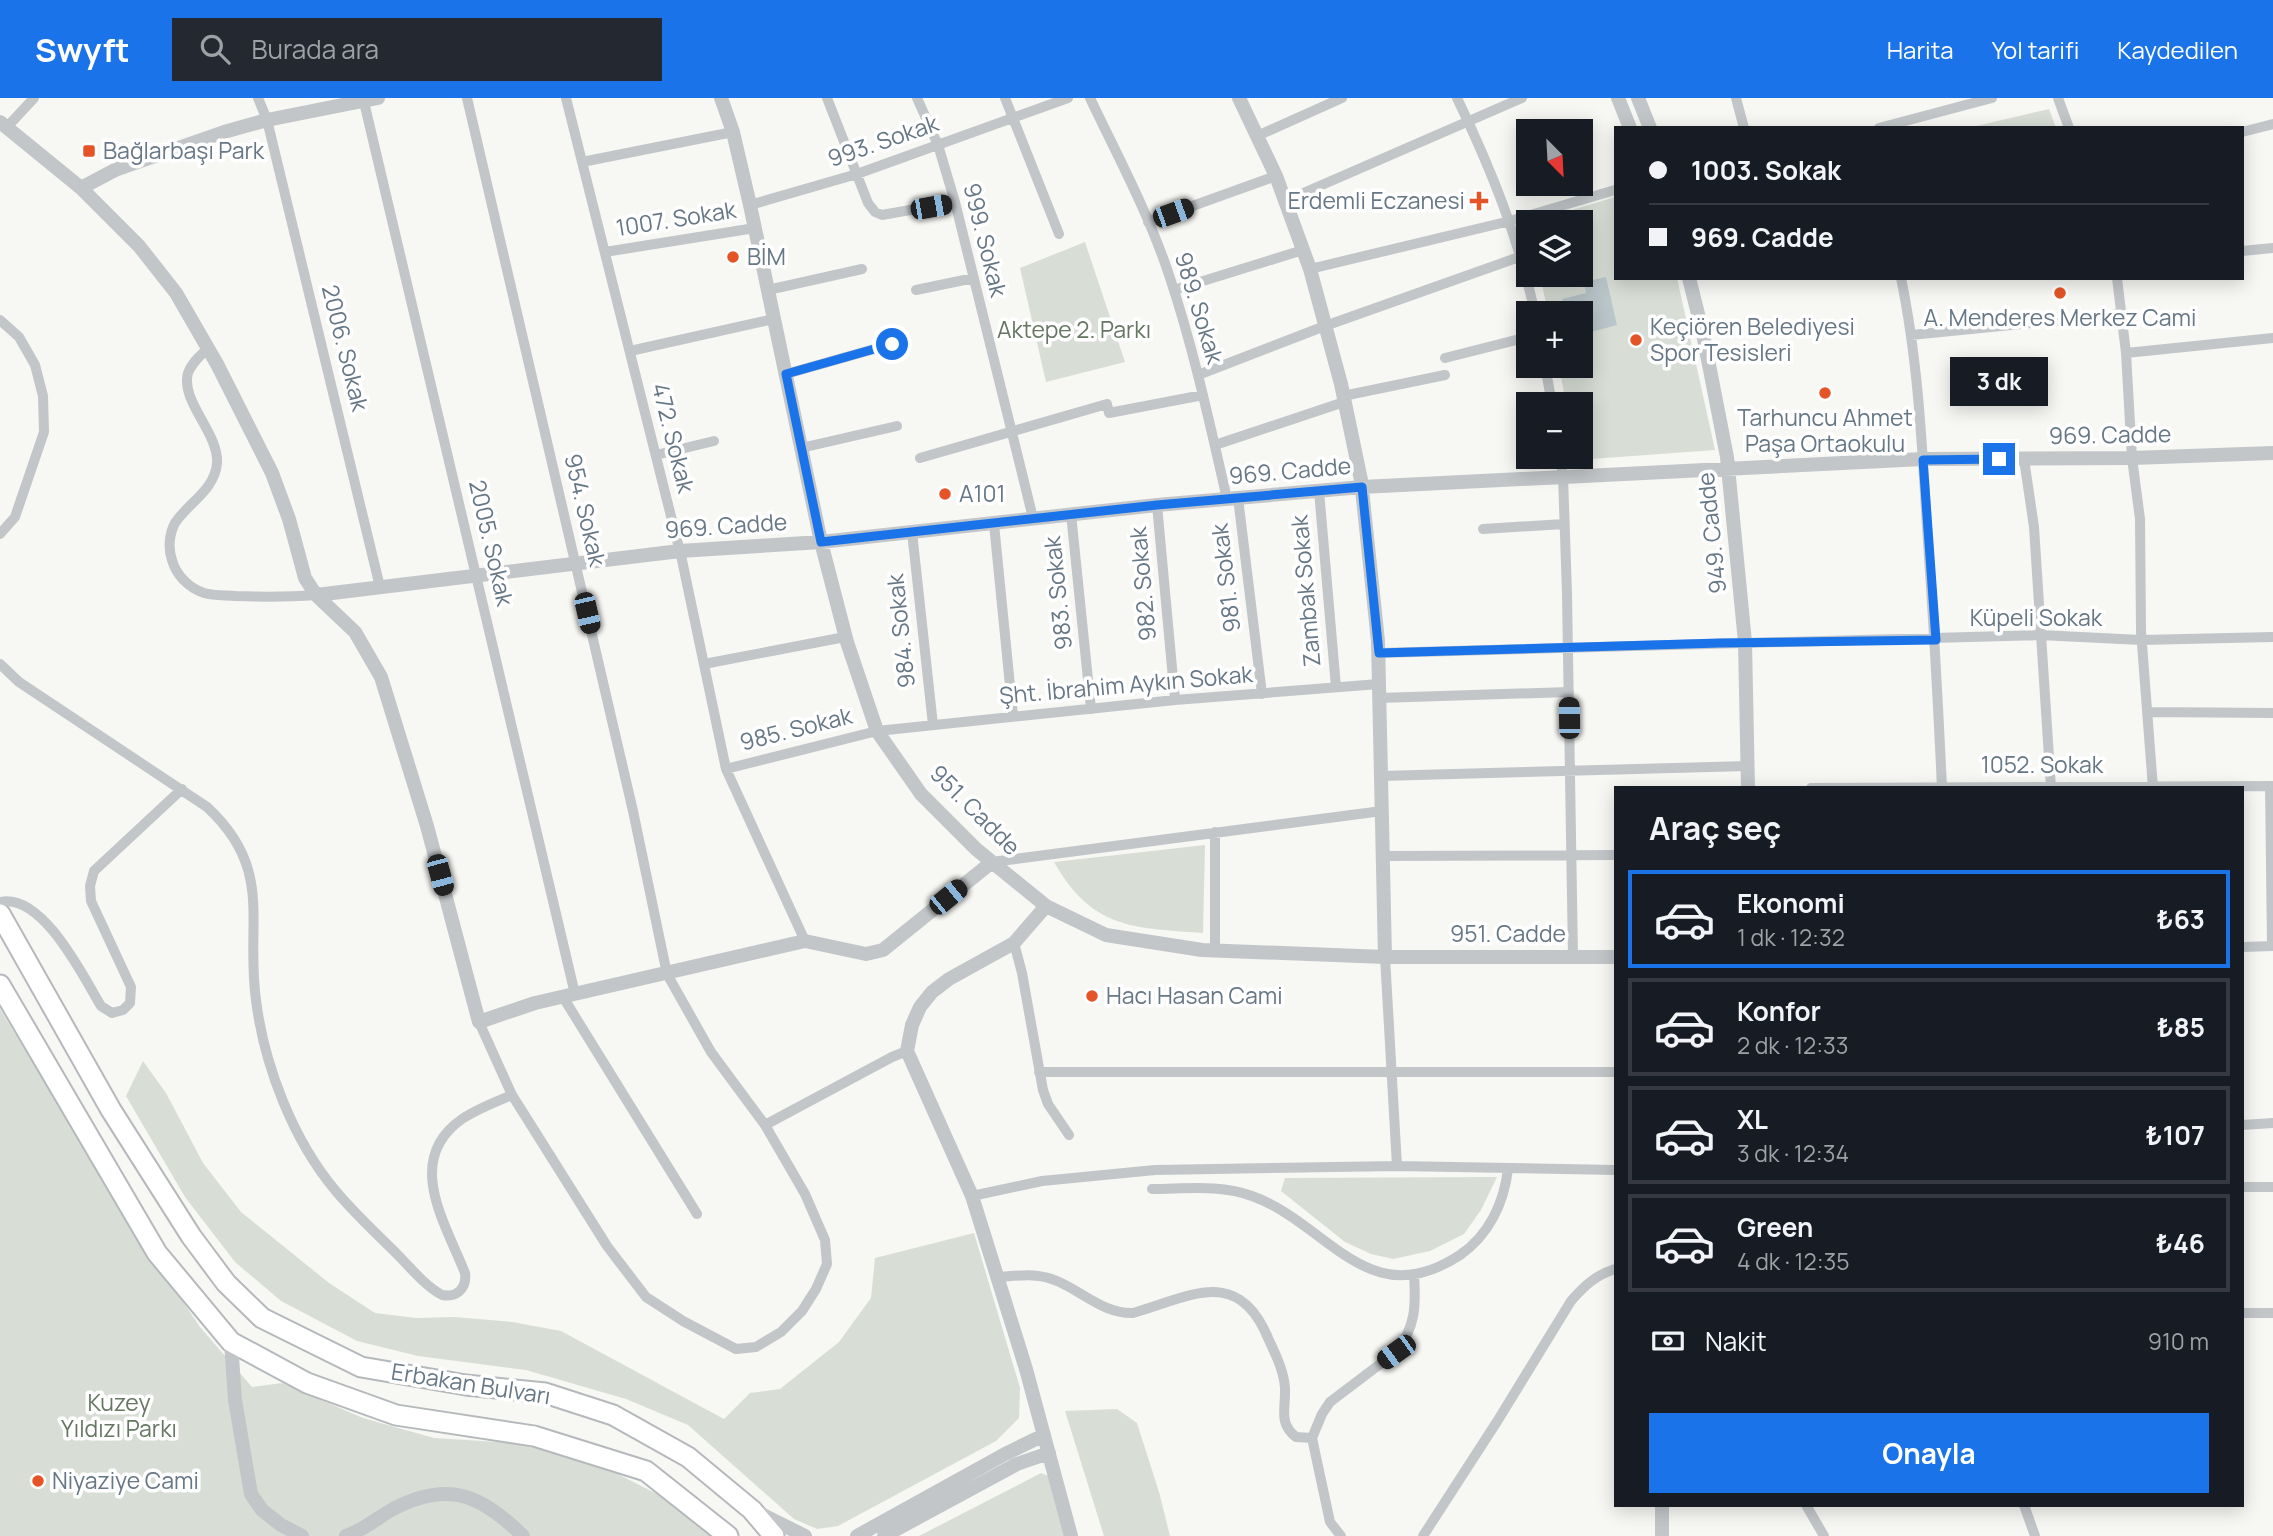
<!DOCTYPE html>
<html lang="tr">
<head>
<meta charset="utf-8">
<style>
	:root { --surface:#171b24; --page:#242831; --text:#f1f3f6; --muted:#9ea1a6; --line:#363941; --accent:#1a73e8 }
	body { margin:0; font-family:Manrope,sans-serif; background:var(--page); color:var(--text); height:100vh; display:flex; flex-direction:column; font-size:26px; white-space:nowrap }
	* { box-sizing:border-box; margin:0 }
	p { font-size:23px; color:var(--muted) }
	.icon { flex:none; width:38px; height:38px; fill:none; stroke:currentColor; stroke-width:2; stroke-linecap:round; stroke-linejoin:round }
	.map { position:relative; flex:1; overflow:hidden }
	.side { position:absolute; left:1614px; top:688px; width:630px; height:721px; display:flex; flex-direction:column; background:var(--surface); border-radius:0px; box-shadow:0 4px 18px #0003 }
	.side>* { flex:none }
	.hud { position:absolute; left:1614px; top:28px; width:630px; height:154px; border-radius:0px; box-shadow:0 4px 18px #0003; display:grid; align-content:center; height:154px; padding:0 35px; background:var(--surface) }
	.needle { width:46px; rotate:156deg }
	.controls { position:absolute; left:1516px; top:21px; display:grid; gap:14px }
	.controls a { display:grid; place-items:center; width:77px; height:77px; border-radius:0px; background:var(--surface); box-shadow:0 4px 18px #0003; font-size:35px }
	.end { position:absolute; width:32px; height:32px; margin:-16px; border:9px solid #1a73e8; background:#fff; box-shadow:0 0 0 4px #fff }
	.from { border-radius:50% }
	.bubble { position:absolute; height:49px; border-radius:0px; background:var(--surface); box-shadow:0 4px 18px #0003; font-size:23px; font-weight:700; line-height:49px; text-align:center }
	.car { position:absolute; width:21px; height:42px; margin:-21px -10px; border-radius:9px; box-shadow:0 0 5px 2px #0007; background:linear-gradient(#222 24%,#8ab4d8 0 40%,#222 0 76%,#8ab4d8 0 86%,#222 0) }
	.hud b { display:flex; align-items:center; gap:24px; height:66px; font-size:26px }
	.hud b+b { border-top:2px solid var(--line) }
	.hud i { width:18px; height:18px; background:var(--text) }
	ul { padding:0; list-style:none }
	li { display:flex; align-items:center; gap:21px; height:98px; margin:0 14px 10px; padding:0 21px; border:4px solid var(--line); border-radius:0px }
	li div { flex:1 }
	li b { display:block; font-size:26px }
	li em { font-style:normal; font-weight:700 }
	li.current { border-color:var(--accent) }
	li>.icon { width:63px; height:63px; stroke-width:1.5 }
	h2 { padding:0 35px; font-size:32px; line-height:84px }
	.pay { display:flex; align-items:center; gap:18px; height:77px; padding:0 35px; font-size:26px }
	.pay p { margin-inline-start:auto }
	.action { display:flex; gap:14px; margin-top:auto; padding:14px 35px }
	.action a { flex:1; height:80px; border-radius:0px; background:var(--accent); color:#fff; font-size:28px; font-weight:700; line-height:80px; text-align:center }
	header { display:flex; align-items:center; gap:42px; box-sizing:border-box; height:98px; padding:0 35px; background:var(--accent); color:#fff }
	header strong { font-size:33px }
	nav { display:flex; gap:38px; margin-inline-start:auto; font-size:24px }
	.search { width:490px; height:63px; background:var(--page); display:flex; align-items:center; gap:18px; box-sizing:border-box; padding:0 24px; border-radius:0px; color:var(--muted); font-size:26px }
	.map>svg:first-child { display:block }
	.green { fill:#d8ded5 }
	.water { fill:#bac6ca }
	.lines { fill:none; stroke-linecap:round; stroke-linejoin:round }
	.trunk-casing { stroke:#b5b9bc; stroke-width:23 }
	.minor { stroke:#c2c6c9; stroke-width:10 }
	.tertiary { stroke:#c2c6c9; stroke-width:14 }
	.trunk { stroke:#fff; stroke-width:19 }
	.route { stroke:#1a73e8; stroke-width:9 }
	.poi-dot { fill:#e45426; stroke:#fff; stroke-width:2.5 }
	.labels { text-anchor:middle; stroke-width:7; stroke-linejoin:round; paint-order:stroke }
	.street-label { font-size:23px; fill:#667785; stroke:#fff }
	.poi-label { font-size:23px; fill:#667785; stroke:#fff; text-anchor:start }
	.park-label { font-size:23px; fill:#657761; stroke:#fff }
</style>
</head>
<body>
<header>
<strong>Swyft</strong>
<div class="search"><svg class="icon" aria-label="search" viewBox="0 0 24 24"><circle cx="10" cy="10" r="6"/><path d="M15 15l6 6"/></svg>Burada ara</div>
<nav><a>Harita</a><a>Yol tarifi</a><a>Kaydedilen</a></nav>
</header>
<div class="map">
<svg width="2273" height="1438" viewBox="0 0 2273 1438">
	<rect width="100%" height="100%" fill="#f7f7f4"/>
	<!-- green -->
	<path class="green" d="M2049,11L2056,30H1968Z
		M1615,99V180H1677L1715,352L1578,362L1577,359H1580V306H1566L1559,268H1580V215H1548L1540,177H1580V124H1539L1543,121Z
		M1085,144L1125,264L1046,284L1020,170Z
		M1205,747L1203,835C1133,830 1092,831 1054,764Z
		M0,911L132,1128L200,1229L252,1289L282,1285L363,1320L434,1340L528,1346L596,1365L657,1396L696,1423L713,1438H0Z
		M143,963L166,995L203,1065L241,1114L329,1185L375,1215L416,1220L455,1219L512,1224L561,1233L724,1321L750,1295L780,1291L839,1244L871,1200L875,1160L974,1135L1020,1290L1019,1320L996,1343L838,1428L817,1431L794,1421L688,1327L626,1301L526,1272L418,1258L357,1243L281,1203L235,1164L185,1099L126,998Z
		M1497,1079L1481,1112L1464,1136L1430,1153L1393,1161L1371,1156L1345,1144L1281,1093L1285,1080Z
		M1117,1311L1137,1325L1159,1394L1170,1438H1104L1065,1313Z
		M1041,1375L1049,1378L1072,1438H919Z"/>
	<!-- water -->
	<path class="water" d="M1606,179L1617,227L1591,234L1587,214L1566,215L1562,201L1586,195L1584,184Z"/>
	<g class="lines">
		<defs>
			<path id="trunk" d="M0,816L111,1012L191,1138L226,1185L262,1220L361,1269L466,1287L545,1295L613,1317L688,1359L752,1412L774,1438
				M0,887L157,1155L231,1244L307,1285L396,1317L534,1338L646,1373L728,1438"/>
		</defs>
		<!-- trunk casing -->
		<use href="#trunk" class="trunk-casing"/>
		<!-- minor -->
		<path class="minor" d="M258,0L267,22L380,489
			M467,0L633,713L667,876L711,954L765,1027L805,1096L825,1142L827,1166L816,1191L802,1213L781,1234L756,1249L736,1251L683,1223L646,1199L607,1148L512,997L479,924
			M566,0L682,462L726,671L805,843
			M827,0L868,105L875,114L882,117L955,104
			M917,0L938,47L955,104L1033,420
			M1005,0L1059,136
			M1090,0C1118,59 1150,118 1170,180C1194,252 1210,327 1227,401
			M1457,0C1491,71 1518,138 1535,215
			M1736,0L1744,30
			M2058,0L2069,30
			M364,4L575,896
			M7,29L34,0
			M1879,30L1992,0
			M2242,34L2273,26
			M1257,38L1342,0
			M582,64L733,34
			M1285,103L1522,0
			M750,107L857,76L1068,0
			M1148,124L1276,78
			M2242,153L2273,150
			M605,154L755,130
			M1310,171L1510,123L1615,92
			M1901,180C1918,262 1922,346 1927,429C1933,516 1938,602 1942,690
			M2117,180L2126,255L2132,360L2140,421L2141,533L2153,690
			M768,192L862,171
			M916,192L974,180
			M1174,192L1303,152
			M0,222L19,239L35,267L43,298L44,334L15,419L0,436
			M1911,237L2121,216
			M208,250C201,257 192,264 188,275C180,303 219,335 217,365C215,392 188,405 175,425C169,436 168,451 172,462C176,477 189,490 204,495C214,498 225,497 236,498C263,499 289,499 316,497
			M630,253L774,221
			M2126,255L2273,240
			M1445,260L1528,239
			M1545,268L1552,306
			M786,276L892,246
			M1198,277L1325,228L1522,158
			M1343,298L1445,277
			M1215,347L1344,304
			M801,350L897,328
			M656,357L714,343
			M1560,359L1563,378L1567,496L1573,859
			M920,360L1107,306L1109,315L1203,297
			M2024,361L2034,429L2051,690
			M1319,393L1336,589
			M1238,400L1262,596
			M1157,407L1175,602
			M1071,416L1091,611
			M994,426L1013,618
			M1483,431L1564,426
			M912,434L933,627
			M1379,555L2040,537L2141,542L2273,539
			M0,566L19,584L207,709C275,772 245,824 256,902C264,967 293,1042 335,1092C353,1114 375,1134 395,1154C409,1168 424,1187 442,1197C457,1200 467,1190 465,1175C446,1126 403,1062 462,1021C477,1011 495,1004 512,997
			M704,566L845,539
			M1379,600L1569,594
			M2147,614L2273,615
			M726,671L877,633L1175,602L1379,586
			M1381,678L1748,668
			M2270,688L2272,848
			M1811,690L2273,688
			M1215,734V852
			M1383,758L1615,757
			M992,764L1382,713
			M0,804C42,794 83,878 101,908L112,915L123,912L130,905L131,889L91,803L90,788L94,773L182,691
			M1014,845L1022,875L1043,992L1048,1006L1069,1037
			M2242,849L2273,848
			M1385,859L1397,1068
			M563,899L697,1116
			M1039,974H1615
			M765,1027L892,959L907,953
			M2242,1027L2273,1025
			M2242,1089H2273
			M1152,1091C1184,1091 1221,1086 1252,1098C1328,1125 1368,1218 1460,1157C1489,1137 1504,1105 1508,1071
			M972,1098L1042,1083L1155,1072L1397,1068L1615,1072
			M997,1179C1017,1178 1038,1174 1057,1183C1083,1194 1104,1216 1133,1215C1189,1199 1238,1167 1268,1240C1275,1255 1284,1273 1285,1290C1286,1310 1278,1325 1296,1339L1312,1340
			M2242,1215H2273
			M1806,1407L1824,1438
			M2024,1407L2035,1438
			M1341,1438L1330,1424L1312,1340L1322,1316L1330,1304L1396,1254C1416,1229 1416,1207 1414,1176
			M1423,1438L1498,1322L1571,1203C1584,1188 1596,1177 1615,1171"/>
		<!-- tertiary -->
		<path class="tertiary" d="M721,0L733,34L750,107L821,444L847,544L877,633L921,696L976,751L1046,808L1106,837L1202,852L1385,859H1615
			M1239,0L1276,78L1310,171L1341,286L1361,382L1378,543L1385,859
			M1618,0L1630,30
			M1638,0L1650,30
			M0,24L81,90L139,148L176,195L217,266L272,375L289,421L305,480L316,497L355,534L381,579L427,728L479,924L535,905L805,843L866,856L883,852L992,764
			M81,90L115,72L224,34L267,22L378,0
			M1689,180L1703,236L1727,359L1745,544L1748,690
			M316,497L680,453L821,444L1157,407L1362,389L1923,361L2132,360L2273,355
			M1046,808L1014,845L949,881L932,894L920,909L912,927L907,953L972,1098L1026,1271L1071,1438
			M231,1244L235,1302L251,1396L262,1412L281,1427L302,1438
			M759,1415L805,1438
			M346,1438C364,1432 377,1420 393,1411C449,1382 481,1397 523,1438
			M857,1438L1005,1356L1044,1337
			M884,1438L1017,1366L1049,1355
			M1662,1438V1407"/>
		<!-- trunk -->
		<use href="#trunk" class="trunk"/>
	</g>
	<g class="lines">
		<!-- route -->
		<path class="route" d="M892,246L786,276L821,444L1157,407L1362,389L1379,555L1720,545L1936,542L1923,362L1999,361"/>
	</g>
	<!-- markers -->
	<g class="poi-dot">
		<rect x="82" y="46" width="14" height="14" rx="3.5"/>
		<path d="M1475.5 92.5h7v7h7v7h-7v7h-7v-7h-7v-7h7z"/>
		<circle cx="733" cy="159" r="7"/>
		<circle cx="2060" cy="195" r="7"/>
		<circle cx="1636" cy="242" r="7"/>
		<circle cx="1825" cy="295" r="7"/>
		<circle cx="945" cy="396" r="7"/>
		<circle cx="1092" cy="898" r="7"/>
		<circle cx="38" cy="1383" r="7"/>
	</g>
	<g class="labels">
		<!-- street labels -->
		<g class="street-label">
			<text transform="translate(883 43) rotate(-19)" y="8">993. Sokak</text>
			<text transform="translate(676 121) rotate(-9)" y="8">1007. Sokak</text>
			<text transform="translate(985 142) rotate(76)" y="8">999. Sokak</text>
			<text transform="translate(1199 210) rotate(73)" y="8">989. Sokak</text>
			<text transform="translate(345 250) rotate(76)" y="8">2006. Sokak</text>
			<text transform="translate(2110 337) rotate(-1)" y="8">969. Cadde</text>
			<text transform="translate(673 340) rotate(76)" y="8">472. Sokak</text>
			<text transform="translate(1290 373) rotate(-5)" y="8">969. Cadde</text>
			<text transform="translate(585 412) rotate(77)" y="8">954. Sokak</text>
			<text transform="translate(726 428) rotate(-4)" y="8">969. Cadde</text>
			<text transform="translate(1712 435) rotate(-96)" y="8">949. Cadde</text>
			<text transform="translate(491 445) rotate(77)" y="8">2005. Sokak</text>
			<text transform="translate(1226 480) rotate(-97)" y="8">981. Sokak</text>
			<text transform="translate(1143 486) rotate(-95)" y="8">982. Sokak</text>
			<text transform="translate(1306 493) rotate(-95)" y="8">Zambak Sokak</text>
			<text transform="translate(1058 495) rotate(-96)" y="8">983. Sokak</text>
			<text x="2036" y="528">Küpeli Sokak</text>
			<text transform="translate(901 533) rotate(-96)" y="8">984. Sokak</text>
			<text transform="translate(1126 587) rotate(-5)" y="8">Şht. İbrahim Aykın Sokak</text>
			<text transform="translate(796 631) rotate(-14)" y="8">985. Sokak</text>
			<text x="2042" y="675">1052. Sokak</text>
			<text transform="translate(975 712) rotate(45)" y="8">951. Cadde</text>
			<text x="1508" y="844">951. Cadde</text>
			<text transform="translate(471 1286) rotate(9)" y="8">Erbakan Bulvarı</text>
		</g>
		<!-- poi labels -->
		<g class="poi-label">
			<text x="103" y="61">Bağlarbaşı Park</text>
			<text x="1465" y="111" text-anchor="end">Erdemli Eczanesi</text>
			<text x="747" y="167">BİM</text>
			<text x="2060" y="228" text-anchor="middle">A. Menderes Merkez Cami</text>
			<text x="1650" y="237">Keçiören Belediyesi<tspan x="1650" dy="26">Spor Tesisleri</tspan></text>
			<text x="1825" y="328" text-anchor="middle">Tarhuncu Ahmet<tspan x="1825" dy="26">Paşa Ortaokulu</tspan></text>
			<text x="959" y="404">A101</text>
			<text x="1106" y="906">Hacı Hasan Cami</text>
			<text x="52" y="1391">Niyaziye Cami</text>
		</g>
		<!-- park labels -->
		<g class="park-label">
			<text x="1074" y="240">Aktepe 2. Parkı</text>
			<text x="119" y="1313">Kuzey<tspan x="119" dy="26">Yıldızı Parkı</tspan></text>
		</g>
	</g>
</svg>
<div class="controls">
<a><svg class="needle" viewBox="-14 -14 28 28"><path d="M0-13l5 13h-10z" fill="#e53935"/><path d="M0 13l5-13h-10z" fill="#9ea1a6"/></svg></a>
<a><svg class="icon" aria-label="layers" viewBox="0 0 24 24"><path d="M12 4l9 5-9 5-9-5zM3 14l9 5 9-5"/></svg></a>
<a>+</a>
<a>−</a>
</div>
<i class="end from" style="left:892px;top:246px"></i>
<i class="end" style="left:1999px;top:361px"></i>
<div class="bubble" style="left:1950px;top:259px;width:98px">3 dk</div>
<i class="car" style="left:931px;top:109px;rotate:80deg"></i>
<i class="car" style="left:1173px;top:115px;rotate:70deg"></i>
<i class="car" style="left:587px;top:515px;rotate:167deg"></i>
<i class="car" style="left:1569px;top:620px;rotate:359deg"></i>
<i class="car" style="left:440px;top:777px;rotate:165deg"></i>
<i class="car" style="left:948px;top:799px;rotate:51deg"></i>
<i class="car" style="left:1396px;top:1254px;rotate:234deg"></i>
<div class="hud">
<b><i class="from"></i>1003. Sokak</b>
<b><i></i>969. Cadde</b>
</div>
<section class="side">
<h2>Araç seç</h2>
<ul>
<li class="current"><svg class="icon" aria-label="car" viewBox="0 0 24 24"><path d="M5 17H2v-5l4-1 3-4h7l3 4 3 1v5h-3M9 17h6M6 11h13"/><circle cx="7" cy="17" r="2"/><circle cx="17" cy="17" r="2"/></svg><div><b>Ekonomi</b><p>1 dk · 12:32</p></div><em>₺63</em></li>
<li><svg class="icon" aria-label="car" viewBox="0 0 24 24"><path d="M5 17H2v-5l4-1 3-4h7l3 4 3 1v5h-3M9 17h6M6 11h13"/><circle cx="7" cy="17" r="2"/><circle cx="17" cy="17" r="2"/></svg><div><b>Konfor</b><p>2 dk · 12:33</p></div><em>₺85</em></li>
<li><svg class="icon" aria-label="car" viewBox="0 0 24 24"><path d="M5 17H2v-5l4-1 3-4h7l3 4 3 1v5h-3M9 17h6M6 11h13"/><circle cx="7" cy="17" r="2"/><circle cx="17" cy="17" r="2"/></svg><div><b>XL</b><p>3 dk · 12:34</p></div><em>₺107</em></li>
<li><svg class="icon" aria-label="car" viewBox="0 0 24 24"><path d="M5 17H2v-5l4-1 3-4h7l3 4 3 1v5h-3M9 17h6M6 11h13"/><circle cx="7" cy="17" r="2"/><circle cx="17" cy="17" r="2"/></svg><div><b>Green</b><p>4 dk · 12:35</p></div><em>₺46</em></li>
</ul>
<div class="pay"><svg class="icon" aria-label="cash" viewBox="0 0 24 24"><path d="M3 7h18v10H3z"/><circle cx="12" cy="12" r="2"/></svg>Nakit<p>910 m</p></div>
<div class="action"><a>Onayla</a></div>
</section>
</div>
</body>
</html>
